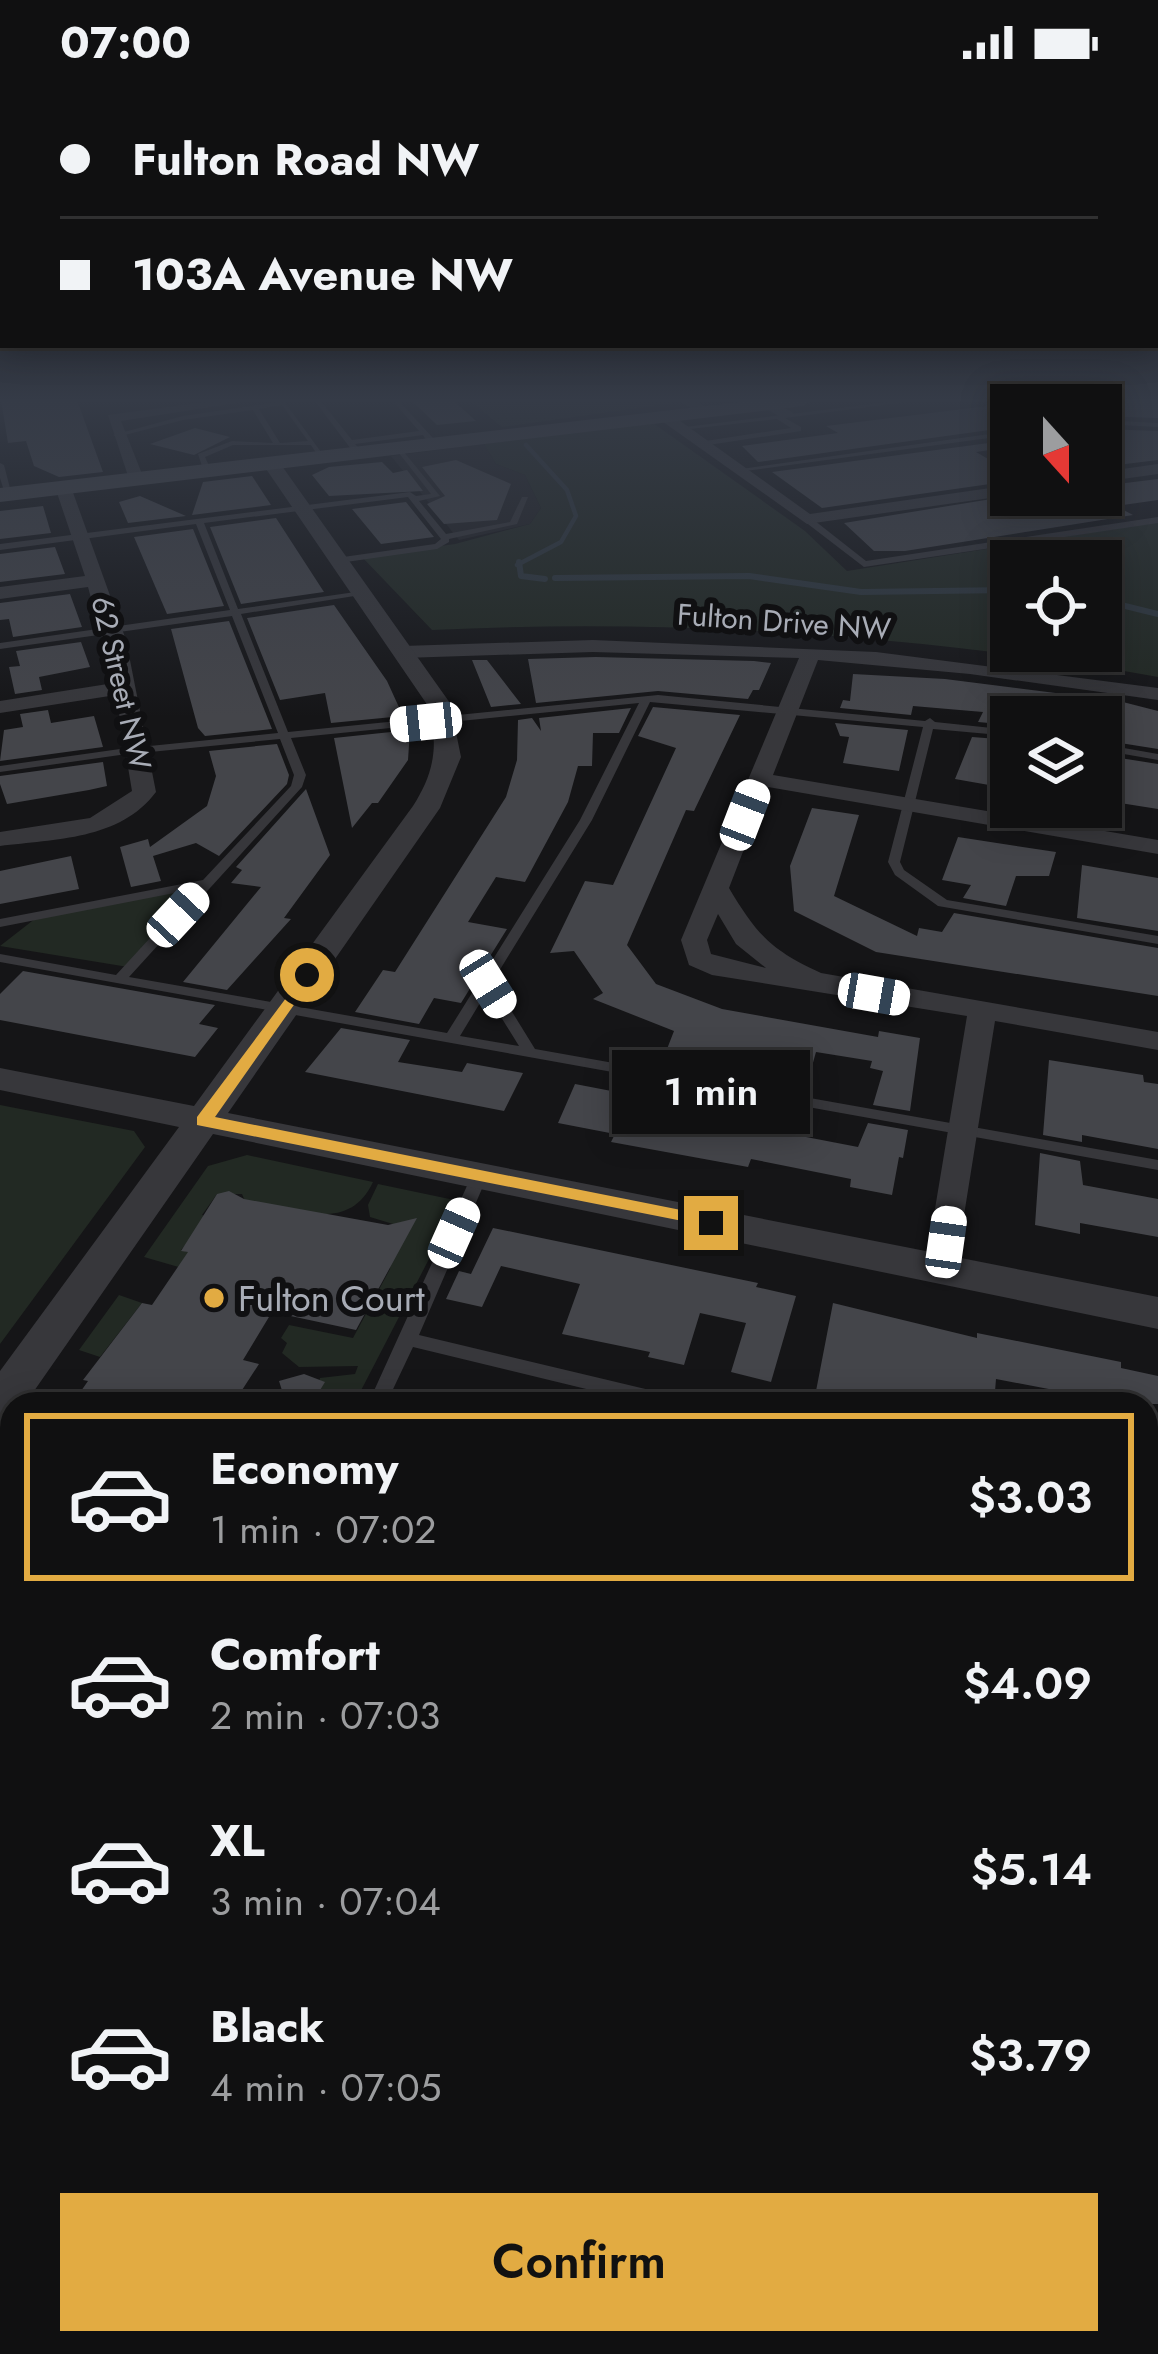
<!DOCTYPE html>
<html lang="en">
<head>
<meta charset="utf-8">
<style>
	:root { --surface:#101011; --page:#1e1e1f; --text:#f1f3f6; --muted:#9c9d9f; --line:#303031; --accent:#e2ab42 }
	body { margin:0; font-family:Jost,sans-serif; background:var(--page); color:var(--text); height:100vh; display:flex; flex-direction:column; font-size:45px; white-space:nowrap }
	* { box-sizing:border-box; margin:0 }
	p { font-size:39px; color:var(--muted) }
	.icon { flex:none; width:66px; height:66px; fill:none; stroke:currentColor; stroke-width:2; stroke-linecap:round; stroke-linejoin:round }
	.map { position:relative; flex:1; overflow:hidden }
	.panel { position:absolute; left:0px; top:1308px; width:1158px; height:963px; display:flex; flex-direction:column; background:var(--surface); border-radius:36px 36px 0 0; box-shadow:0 6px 30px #0003,0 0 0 3px var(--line) }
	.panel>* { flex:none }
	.guide { position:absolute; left:0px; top:0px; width:1158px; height:264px; box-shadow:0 6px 30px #0003,0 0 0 3px var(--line); display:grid; align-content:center; height:264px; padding:0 60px; background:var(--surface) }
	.needle { width:78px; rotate:159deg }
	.fabs { position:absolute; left:990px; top:300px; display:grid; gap:24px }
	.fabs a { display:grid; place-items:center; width:132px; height:132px; border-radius:0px; background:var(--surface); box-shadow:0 6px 30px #0003,0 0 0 3px var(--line); font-size:60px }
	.end { position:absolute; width:54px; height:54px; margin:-27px; border:15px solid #e2ab42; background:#111; box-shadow:0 0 0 6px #111 }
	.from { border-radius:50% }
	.bubble { position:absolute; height:84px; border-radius:0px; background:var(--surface); box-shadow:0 6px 30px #0003,0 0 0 3px var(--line); font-size:39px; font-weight:600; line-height:84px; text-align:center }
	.car { position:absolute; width:36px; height:72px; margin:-36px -18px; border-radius:15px; box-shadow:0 0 9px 3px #0007; background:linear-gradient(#fff 24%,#345 0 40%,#fff 0 76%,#345 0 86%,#fff 0) }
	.guide b { display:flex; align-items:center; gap:42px; height:114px; font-size:45px }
	.guide b+b { border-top:3px solid var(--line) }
	.guide i { width:30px; height:30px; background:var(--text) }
	ul { padding:21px 0 0; list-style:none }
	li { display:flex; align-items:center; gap:36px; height:168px; margin:0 24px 18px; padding:0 36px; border:6px solid transparent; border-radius:0px }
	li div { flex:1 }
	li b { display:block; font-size:45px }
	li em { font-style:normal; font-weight:600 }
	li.current { border-color:var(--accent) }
	li>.icon { width:108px; height:108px; stroke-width:1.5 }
	.button { display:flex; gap:24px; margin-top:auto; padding:24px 60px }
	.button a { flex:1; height:138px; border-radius:0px; background:var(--accent); color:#111; font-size:48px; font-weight:600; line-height:138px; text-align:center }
	.status { display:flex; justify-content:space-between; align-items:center; height:84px; padding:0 60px; background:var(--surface); direction:ltr }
	.status svg { height:33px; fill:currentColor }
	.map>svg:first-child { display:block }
	.built { fill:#212124 }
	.green { fill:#222923; fill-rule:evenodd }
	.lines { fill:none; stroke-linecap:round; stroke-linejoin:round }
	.stream-far1 { stroke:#2f383f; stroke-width:4.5 }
	.stream { stroke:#2f383f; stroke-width:6 }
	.building { fill:#44454a }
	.service { fill:#37373b; fill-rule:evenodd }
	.minor { fill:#37373b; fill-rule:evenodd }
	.tertiary { fill:#37373b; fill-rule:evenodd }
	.secondary { fill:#45464b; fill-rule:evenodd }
	.route { fill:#e2ab42 }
	.poi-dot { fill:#e2ab42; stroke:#101012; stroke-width:4.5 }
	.labels { text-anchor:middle; stroke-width:12; stroke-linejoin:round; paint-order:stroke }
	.far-street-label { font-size:30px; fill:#a8acb6; stroke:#101012 }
	.poi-label { font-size:36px; fill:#a8acb6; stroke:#101012; text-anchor:start }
</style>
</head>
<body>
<div class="status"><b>07:00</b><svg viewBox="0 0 49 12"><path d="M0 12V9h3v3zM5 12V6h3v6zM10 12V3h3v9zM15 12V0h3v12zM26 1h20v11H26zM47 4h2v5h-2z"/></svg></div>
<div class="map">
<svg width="1158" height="2270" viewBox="0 0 1158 2270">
	<rect width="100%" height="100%" fill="#151517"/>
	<!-- built -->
	<path class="built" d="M484,360L496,380L525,391L541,424L530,440L459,456L391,372Z
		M1158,1667V2270H840L833,2259H1146V1676Z"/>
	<!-- green -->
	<path class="green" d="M469,316H669L674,319L502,343Z
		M653,339L805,447L847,487L1158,438V593C919,551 674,534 432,546L362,473L455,460L530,440L541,424L525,391L496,380L484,360ZM1011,477H1101V567H1011Z
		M178,806L191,818L128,883L0,862L36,834Z
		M0,1021L134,1047L145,1063L0,1260Z
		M247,1071L373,1098C348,1152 293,1123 245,1117L242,1110H217L202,1131L210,1134L181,1166L193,1169L182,1184L144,1173L208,1082Z
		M378,1100L459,1117L354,1320H301L314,1316L320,1294L355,1290L358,1282L299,1283L282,1269L287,1259L281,1254L289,1241L353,1254L390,1185L393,1140L370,1133L368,1121Z
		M119,1211L142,1219L100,1273L79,1266Z
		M1158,1841V2143L1146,2127V1851Z"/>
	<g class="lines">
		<!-- stream-far1 -->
		<path class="stream-far1" d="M517,481L561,458L576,432L567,406L526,361"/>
		<!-- stream -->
		<path class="stream" d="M519,478L521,492L545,495
			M555,494L749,492L861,508L1011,506
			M1101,516L1158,530"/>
	</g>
	<!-- building -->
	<path class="building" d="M1,316H77L103,388L59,393L34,382L26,357L8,359Z
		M411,316H453L476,337L437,341Z
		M1016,316H1158V334L1101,332V321H1011V343L758,378L742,362L838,349L826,342L1020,318Z
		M195,344L230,353L194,371L150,360Z
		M1101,345L1158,347V376L1101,383Z
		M1011,356V363L976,368L1011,388V397L822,424L772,388Z
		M456,376L511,400L497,436L444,440L427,420L445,412L422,383Z
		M382,378L393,389L407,386L423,407L329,412L312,391L329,383Z
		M252,392L271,421L192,431L203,398Z
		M1158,395V416L1116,422L1133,431L905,467H874L844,439L1016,411L1101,414V402Z
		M140,412L186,432L128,439L119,418Z
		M406,418L434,453L381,460L352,425Z
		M43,422L51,449L0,455V427Z
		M276,434L324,508L241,520L210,443Z
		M193,445L224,522L167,530L134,453Z
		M55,463L65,490L0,498V470Z
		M70,510L82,543L13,553L9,535L0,536V519Z
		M334,521L387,597L403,632L331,639L325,609L280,616L247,534Z
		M229,537L272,645L205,652L198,644L171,545Z
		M81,558L90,583L39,593L42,606L15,610L9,583L20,582L16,567Z
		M596,573L754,577L771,579L759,606H753L748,615L658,607L536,619L528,575Z
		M472,576H487L521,620L491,623Z
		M853,590L945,595L1119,617L1158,627V665L1101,656V633H1011V641L978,638L983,628L913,622L911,631L840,624L843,616L850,617Z
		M653,623L740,631L694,727L686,726L627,861L656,900L722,925L878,953L879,947L920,954L910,1027L873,1021L883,987L870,984L872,977L816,968L807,1000L750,992L748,998L660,983L674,947L593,915L603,909L574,867L550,869L585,797L613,801L676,664L638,652Z
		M631,624L619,649H593L592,682H578L568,718L525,798L496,793L468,838L507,845L461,919L434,914L419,940L355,928L383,886L395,888L506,713L517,676L518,636L532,634L541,647L539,634Z
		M48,626L51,639L94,632L103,663L0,677L4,646L23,643L20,630Z
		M835,639L908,646L899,687L843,679L849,653L840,652Z
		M410,646L408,676L378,719H372L352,744L334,654Z
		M972,653L1011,656V670L1001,669L989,701L955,695Z
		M277,660L289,691L287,700L219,772L196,759L153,772L161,797L131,803L120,763L148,755L150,763L207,722L216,692L209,667Z
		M1101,671L1158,680V725L1101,716Z
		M103,678L107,702L89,706L7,720L0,700V692Z
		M306,705L330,771L284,834L291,835L227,906L183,898L261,803L231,799L242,786L236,783Z
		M812,724L859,731L834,812L917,852L919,844L942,848L954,829L1158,864V912L876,868L794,827L790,782Z
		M958,753L1056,768L1049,792H1016L1006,822L963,814L971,801L942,796Z
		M71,772L79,805L0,820V787Z
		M1082,781L1158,794V847L1077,834Z
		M23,887L215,921L199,940L218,944L195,973L0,936V910Z
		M341,944L410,956L398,978L462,988L467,979L523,989L504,1027L305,988Z
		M1049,976L1143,991L1144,998L1158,1000V1065L1082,1051V1058L1043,1051Z
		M575,1000L648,1014L653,1000L742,1016L734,1039L858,1063L868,1039L908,1046L903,1074L899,1073L892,1111L850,1103L851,1095L751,1075L748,1083L611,1058L615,1050L558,1039Z
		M1040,1069L1080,1077L1083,1101L1158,1115V1153L1080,1139V1150L1035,1141Z
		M229,1107L244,1115L388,1141L417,1134L356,1246L272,1228L243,1276L259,1280L233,1320H72L88,1297L83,1296L142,1219L152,1221L188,1168L181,1167L217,1110Z
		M493,1144L758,1199L756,1203L796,1212L771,1298L731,1288L746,1239L700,1229L684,1281L648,1273L650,1268L562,1250L580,1200L501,1182L482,1223L446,1215L459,1187L471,1190Z
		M833,1219L977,1254V1249L1121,1278V1284L1158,1292V1320H1127L996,1295L994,1320H862L816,1307Z
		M304,1290L325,1298L314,1316H285L279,1297Z"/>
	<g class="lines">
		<!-- service -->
		<path class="service" d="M314,316H320L352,356L419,347L392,316H398L433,354L426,356L423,351L355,360L361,367L354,369Z
			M904,316H921L785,334L801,343V347L702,362L699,358L791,344L777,335L681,346L677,344Z
			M284,317L326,375H320L311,361H233L205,373L211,386L204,388L198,370L232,357L273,359L253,326L183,336L117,353L113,351L183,332ZM282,321L308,357L280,359L259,325Z
			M1101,336L1158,339V343L1101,340Z
			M1011,347V351L738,388L734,386Z
			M399,362L440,412L419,417L446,450L510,438L522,413H528L517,440L449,455V458L437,465L339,479L335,476L336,474L435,460L441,455L408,413L204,439L238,525L362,507L367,510L241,530L288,648L658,611L925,637L930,634L935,638L1011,646V652L933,645L900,778L904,786L947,816L1158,852V860L938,822L895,791L888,778L923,643L650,618L592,736L493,897L535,965L1158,1076V1086L0,878V870L116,891L195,805L0,843V835L203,796L291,702L294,691L280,655L120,671L0,688V682L120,665L278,649L232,532L0,565V559L230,526L196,440L0,466V460L410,408L416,412L431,410L395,364ZM639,619L580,736L447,949L129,893L302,703L306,691L291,654ZM486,909L519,962L460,952Z
			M0,379L4,381L12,412L5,410L0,394Z
			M804,433H810L866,477L1158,433V439L864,483L804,437Z
			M1101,660L1158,670V676L1101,666Z
			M479,1088L487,1093L419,1251L679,1313L686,1315L688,1320H648L413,1263L386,1320H368L471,1093Z
			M1146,1423L1158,1426V1444L1146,1441Z
			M12,2016V2057L10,2062L0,2066V2024L2,2019Z
			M0,2088L12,2094V2126L0,2120Z
			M183,2259H222L227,2270H188Z"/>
		<!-- minor -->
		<path class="minor" d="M221,316H256L121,337L144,395L130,398L108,331Z
			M679,316H695L711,327L699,330Z
			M768,316L792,328L794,331L782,334L763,323Z
			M659,329H669L810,430L1011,401V411L807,440L659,335Z
			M1158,380V390L1101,398V388Z
			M63,398L71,403L126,556L156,708C120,756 55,755 0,762V748L90,734L132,707L116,611L0,629V617L114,599L88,503L0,515V503L85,492L55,403Z
			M593,556L876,568L1158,604V616L970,590L818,576L773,691L1158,756V770L768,703L729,804C757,851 771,866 821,889L1158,948V966L995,937L954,1194H930L925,1185L967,932L712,891L689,881L681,856L799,574L593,568L403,574L393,568L403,562ZM718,830L736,860L766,884L711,870L707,856Z
			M1158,1548V1592L1146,1597V1553Z
			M0,1601L12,1604V1646L0,1643Z
			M713,2259H774L779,2270H718Z"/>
		<!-- tertiary -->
		<path class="tertiary" d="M265,375H277L450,619L461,673L440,724L228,1029L1158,1213V1245L213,1050L25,1320H12V1335L0,1339V1287L179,1043L0,1006V984L194,1022L413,722C435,688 440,657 426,619L262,379Z"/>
		<!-- secondary -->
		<path class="secondary" d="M758,316H812L803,322L0,418V404Z"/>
	</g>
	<!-- sky -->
	<linearGradient id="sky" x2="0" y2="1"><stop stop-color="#0c0c0d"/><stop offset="0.5" stop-color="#353b47"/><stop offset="1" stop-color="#353b47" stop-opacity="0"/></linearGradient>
	<rect width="1158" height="633" fill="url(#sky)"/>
	<!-- route -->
	<path class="route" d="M307,886L315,891L215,1033L711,1132L718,1134V1144L197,1041V1033Z"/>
	<!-- markers -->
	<circle class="poi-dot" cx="214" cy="1214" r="12"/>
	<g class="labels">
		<!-- far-street labels -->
		<g class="far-street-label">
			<text transform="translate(784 538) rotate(4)" y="10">Fulton Drive NW</text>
			<text transform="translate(121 599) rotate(77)" y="10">62 Street NW</text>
		</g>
		<!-- poi labels -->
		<g class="poi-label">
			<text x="238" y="1227">Fulton Court</text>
		</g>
	</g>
</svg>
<div class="fabs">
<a><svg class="needle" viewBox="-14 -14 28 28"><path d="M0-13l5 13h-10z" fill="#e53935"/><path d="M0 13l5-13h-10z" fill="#9c9d9f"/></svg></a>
<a><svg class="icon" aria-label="locate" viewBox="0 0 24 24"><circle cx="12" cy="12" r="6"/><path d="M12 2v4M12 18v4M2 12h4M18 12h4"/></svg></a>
<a><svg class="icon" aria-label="layers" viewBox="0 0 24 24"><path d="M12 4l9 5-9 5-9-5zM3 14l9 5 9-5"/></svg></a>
</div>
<i class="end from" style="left:307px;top:891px"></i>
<i class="end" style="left:711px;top:1139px"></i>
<div class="bubble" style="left:612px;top:966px;width:198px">1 min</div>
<i class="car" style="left:426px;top:638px;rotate:264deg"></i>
<i class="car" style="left:745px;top:731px;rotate:21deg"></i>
<i class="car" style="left:178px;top:831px;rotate:43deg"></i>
<i class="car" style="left:488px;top:900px;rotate:148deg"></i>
<i class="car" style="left:874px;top:910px;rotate:100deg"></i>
<i class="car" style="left:454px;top:1149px;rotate:24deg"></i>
<i class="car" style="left:946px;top:1158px;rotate:8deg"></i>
<div class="guide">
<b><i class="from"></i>Fulton Road NW</b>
<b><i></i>103A Avenue NW</b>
</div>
<section class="panel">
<ul>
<li class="current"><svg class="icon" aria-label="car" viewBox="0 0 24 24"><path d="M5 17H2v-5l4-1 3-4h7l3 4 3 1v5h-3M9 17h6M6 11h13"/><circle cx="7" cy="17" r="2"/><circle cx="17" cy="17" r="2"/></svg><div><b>Economy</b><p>1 min · 07:02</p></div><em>$3.03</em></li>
<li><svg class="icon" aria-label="car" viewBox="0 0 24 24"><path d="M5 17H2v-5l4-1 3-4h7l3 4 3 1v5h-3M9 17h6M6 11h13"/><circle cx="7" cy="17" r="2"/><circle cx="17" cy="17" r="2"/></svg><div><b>Comfort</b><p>2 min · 07:03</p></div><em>$4.09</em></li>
<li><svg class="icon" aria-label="car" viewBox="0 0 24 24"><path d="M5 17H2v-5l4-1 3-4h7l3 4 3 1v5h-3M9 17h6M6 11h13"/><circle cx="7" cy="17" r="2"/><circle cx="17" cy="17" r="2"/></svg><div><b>XL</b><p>3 min · 07:04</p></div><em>$5.14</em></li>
<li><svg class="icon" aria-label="car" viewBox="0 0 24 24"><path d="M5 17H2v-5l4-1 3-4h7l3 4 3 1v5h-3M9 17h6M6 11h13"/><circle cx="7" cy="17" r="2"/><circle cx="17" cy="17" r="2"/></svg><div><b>Black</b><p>4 min · 07:05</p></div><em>$3.79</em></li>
</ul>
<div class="button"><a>Confirm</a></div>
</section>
</div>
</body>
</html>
